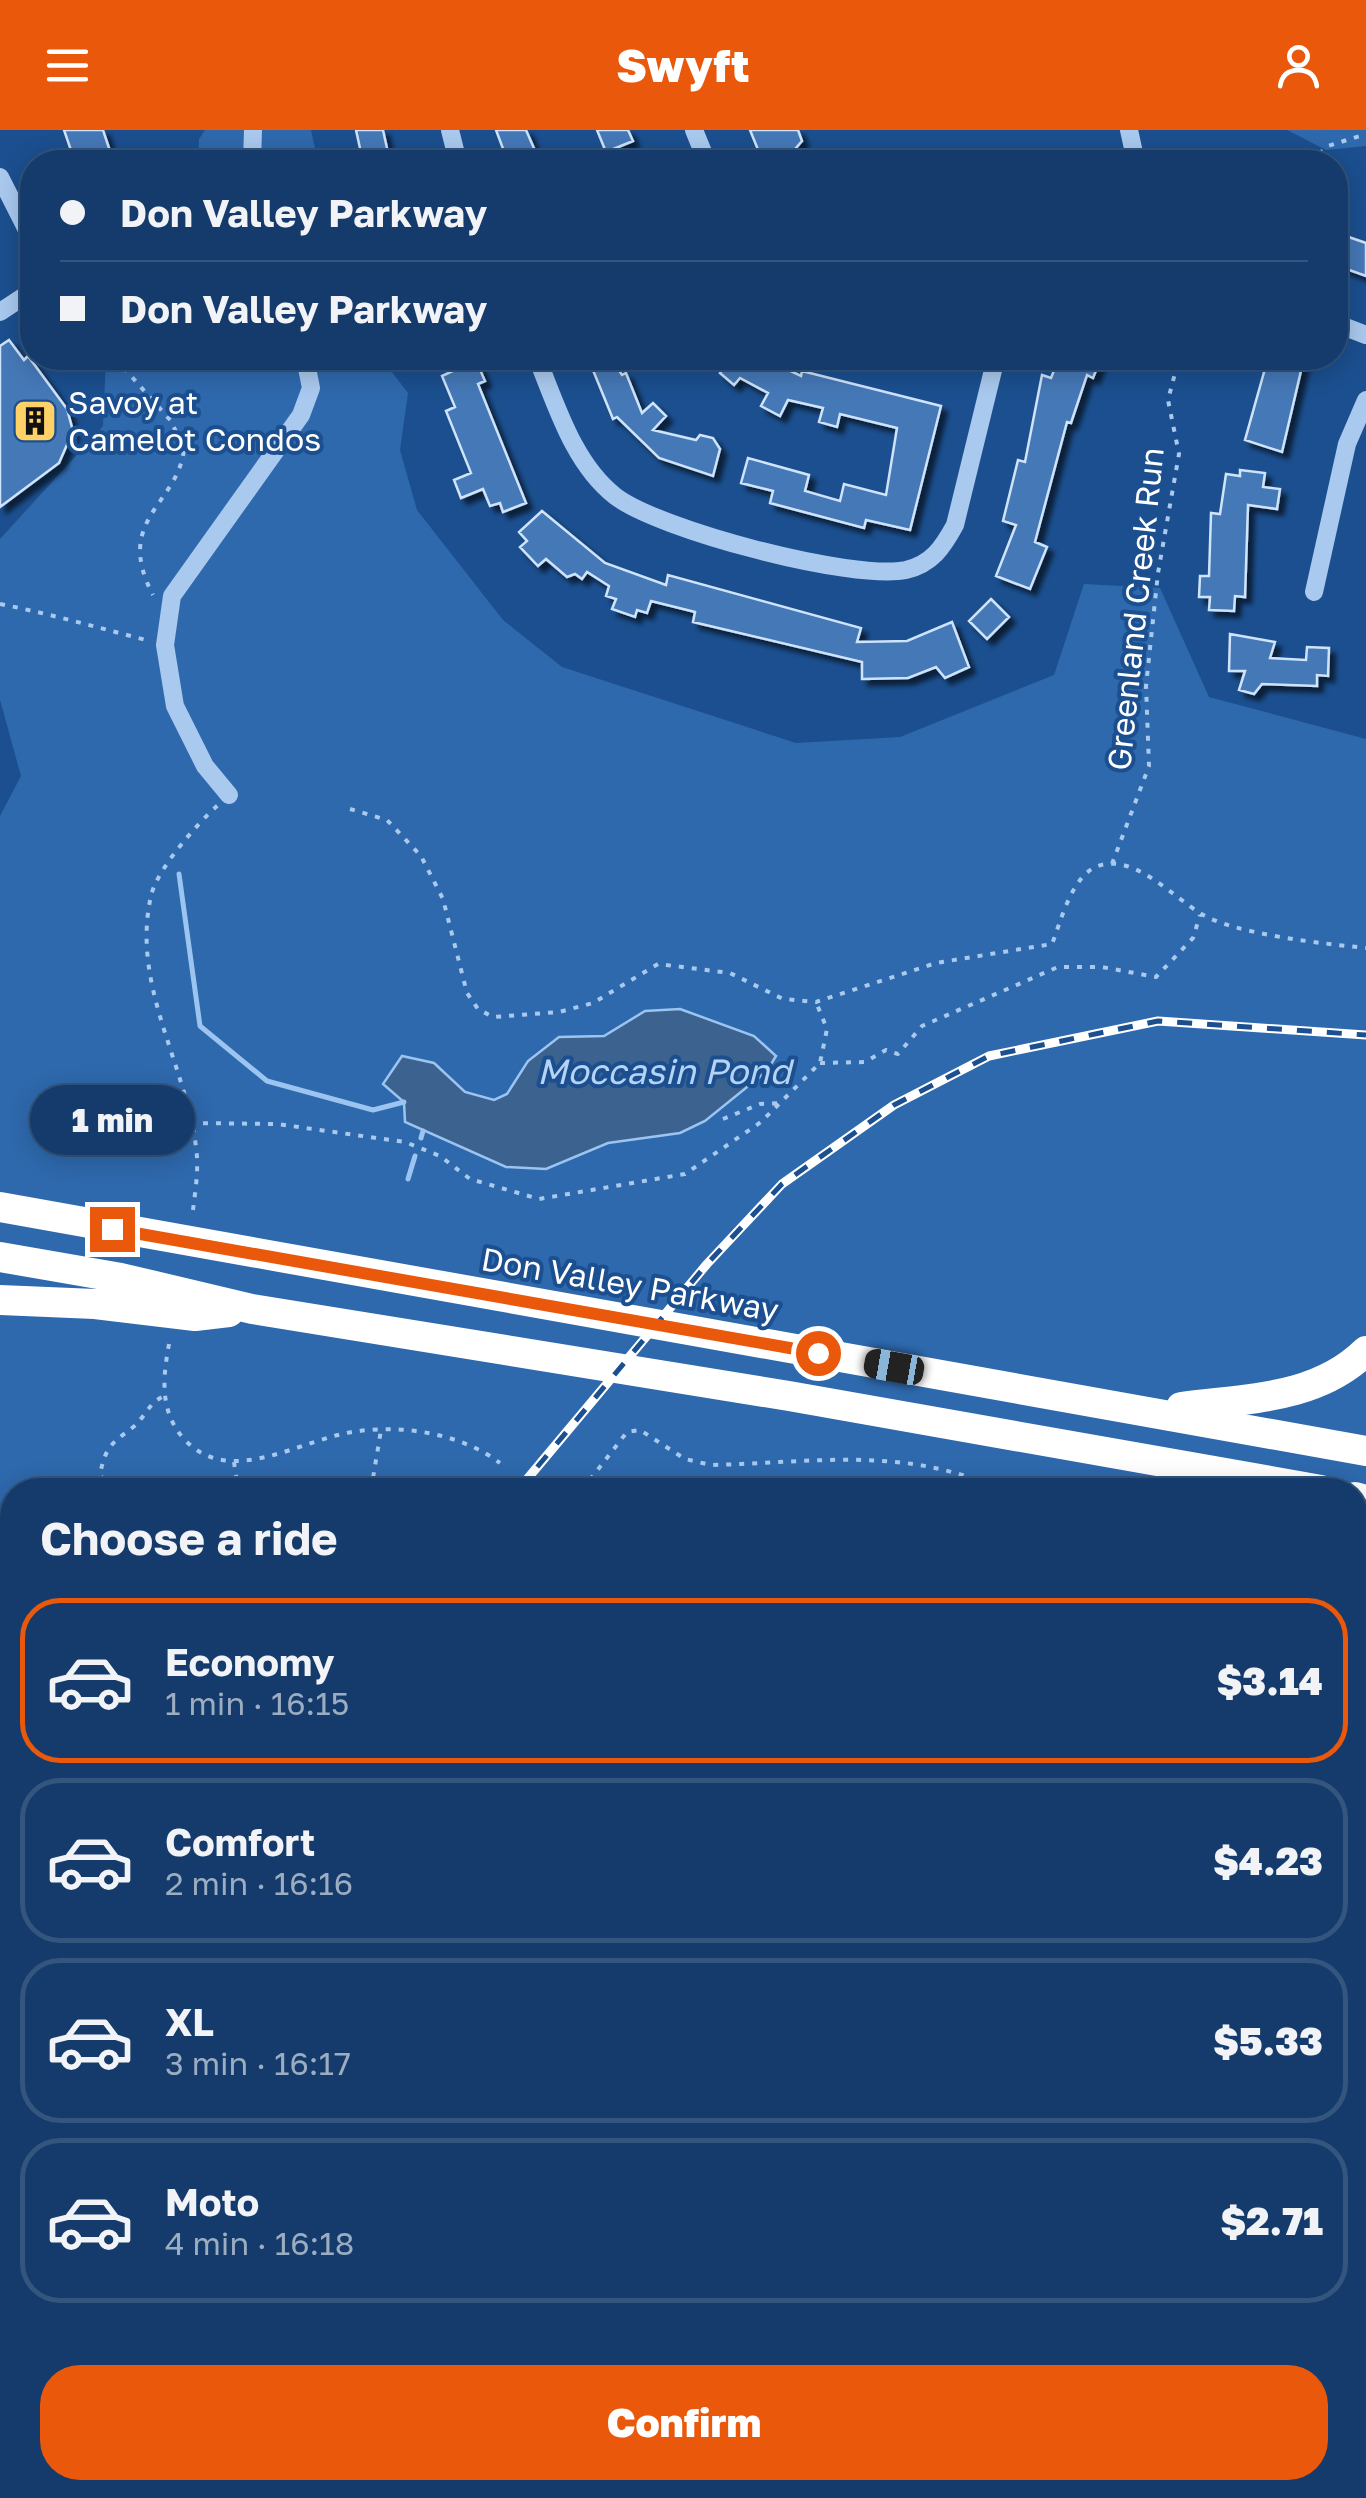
<!DOCTYPE html>
<html lang="en">
<head>
<meta charset="utf-8">
<style>
	:root { --surface:#143b6b; --page:#214673; --text:#f1f3f6; --muted:#9dadc1; --line:#33557e; --accent:#ea580c }
	body { margin:0; font-family:"Golos Text",sans-serif; background:var(--page); color:var(--text); height:100vh; display:flex; flex-direction:column; font-size:38px; white-space:nowrap }
	* { box-sizing:border-box; margin:0 }
	p { font-size:32px; color:var(--muted) }
	.icon { flex:none; width:55px; height:55px; fill:none; stroke:currentColor; stroke-width:2; stroke-linecap:round; stroke-linejoin:round }
	.map { position:relative; flex:1; overflow:hidden }
	.drawer { position:absolute; left:0px; top:1348px; width:1368px; height:1022px; display:flex; flex-direction:column; background:var(--surface); border-radius:40px 40px 0 0; box-shadow:0 5px 25px #0003,0 0 0 2px var(--line) }
	.drawer>* { flex:none }
	.guide { position:absolute; left:20px; top:20px; width:1328px; height:220px; border-radius:40px; box-shadow:0 5px 25px #0003,0 0 0 2px var(--line); display:grid; align-content:center; height:220px; padding:0 40px; background:var(--surface) }
	.end { position:absolute; width:45px; height:45px; margin:-22px; border:12px solid #ea580c; background:#fff; box-shadow:0 0 0 5px #fff }
	.from { border-radius:50% }
	.bubble { position:absolute; height:70px; border-radius:35px; background:var(--surface); box-shadow:0 5px 25px #0003,0 0 0 2px var(--line); font-size:32px; font-weight:800; line-height:70px; text-align:center }
	.car { position:absolute; width:30px; height:60px; margin:-30px -15px; border-radius:12px; box-shadow:0 0 8px 2px #0007; background:linear-gradient(#222 24%,#8ab4d8 0 40%,#222 0 76%,#8ab4d8 0 86%,#222 0) }
	.guide b { display:flex; align-items:center; gap:35px; height:95px; font-size:38px }
	.guide b+b { border-top:2px solid var(--line) }
	.guide i { width:25px; height:25px; background:var(--text) }
	ul { padding:0; list-style:none }
	li { display:flex; align-items:center; gap:30px; height:165px; margin:0 20px 15px; padding:0 20px; border:5px solid var(--line); border-radius:40px }
	li div { flex:1 }
	li b { display:block; font-size:38px }
	li em { font-style:normal; font-weight:800 }
	li.selected { border-color:var(--accent) }
	li>.icon { width:90px; height:90px; stroke-width:1.5 }
	h2 { padding:0 40px; font-size:45px; line-height:120px }
	.action { display:flex; gap:20px; margin-top:auto; padding:20px 40px }
	.action a { flex:1; height:115px; border-radius:40px; background:var(--accent); color:#fff; font-size:40px; font-weight:800; line-height:115px; text-align:center }
	header { display:flex; justify-content:space-between; align-items:center; height:130px; padding:0 40px; background:var(--accent); color:#fff; font-size:45px; font-weight:800 }
	.map>svg:first-child { display:block }
	.green { fill:#2e69ad }
	.water { fill:#3c6290; stroke:#9cc4f0; stroke-width:2.5 }
	.lines { fill:none; stroke-linecap:round; stroke-linejoin:round }
	.stream { stroke:#9cc4f0; stroke-width:5 }
	.building { fill:#4478b7; stroke:#cfe3fa; stroke-width:2.5; filter:url(#shadow) }
	.path { stroke:#a9c9ee; stroke-width:4; stroke-dasharray:5 8; stroke-linecap:butt }
	.minor { stroke:#a9c9ee; stroke-width:18 }
	.highway { stroke:#fff; stroke-width:30 }
	.rail-casing { stroke:#fff; stroke-width:9 }
	.rail { stroke:#1b4f8f; stroke-width:5; stroke-dasharray:15; stroke-linecap:butt }
	.route { stroke:#ea580c; stroke-width:12 }
	.labels { text-anchor:middle; stroke-width:8; stroke-linejoin:round; paint-order:stroke }
	.poi-label { font-size:32px; fill:#fff; stroke:#1b4f8f; text-anchor:start }
	.street-label { font-size:32px; fill:#fff; stroke:#1b4f8f }
	.water-label { font-size:35px; font-style:italic; fill:#b5d3f5; stroke:#1b4f8f }
</style>
</head>
<body>
<header><svg class="icon" aria-label="menu" viewBox="0 0 24 24"><path d="M4 6h16M4 12h16M4 18h16"/></svg>Swyft<svg class="icon" aria-label="person" viewBox="0 0 24 24"><circle cx="12" cy="8" r="4"/><path d="M4 21q1-7 8-7t8 7"/></svg></header>
<div class="map">
<svg width="1366" height="2368" viewBox="0 0 1366 2368">
	<defs>
		<filter id="shadow"><feDropShadow dx="6" dy="6" stdDeviation="2.5" flood-color="#0009"/></filter>
	</defs>
	<rect width="100%" height="100%" fill="#1b4f8f"/>
	<!-- green -->
	<path class="green" d="M205,0H311L318,32H198L199,9Z
		M1287,0H1366V16L1326,20Z
		M106,228H381L408,263L400,320L417,380L503,490L562,537L796,613L900,607L1054,545L1084,454L1160,458L1209,567L1366,609V2273L1355,2235V1360H12V2358H398L389,2368H0V686L21,646L0,570V409L103,296Z"/>
	<!-- water -->
	<path class="water" d="M680,879L754,906L776,926L767,941L705,991L680,1003L608,1013L546,1039L506,1037L405,992L404,972L383,954L402,926L434,933L465,962L494,970L507,964L528,931L559,907L604,906L645,881Z"/>
	<g class="lines">
		<!-- stream -->
		<path class="stream" d="M179,744L200,896L267,951L373,980L404,972
			M421,1008L423,1001
			M408,1049L415,1026"/>
	</g>
	<!-- building -->
	<path class="building" d="M64,0H103L111,24L105,26L107,32H75Z
		M356,0H383L390,32H363Z
		M496,0H526L540,32H508Z
		M597,0H628L633,11L606,22Z
		M750,0H798L802,11L796,18L802,32H763Z
		M1340,104L1366,113V146L1335,135Z
		M9,210L24,230L28,226L67,279L73,301L59,333L0,377V216Z
		M447,228H475L485,251L478,254L526,373L503,382L500,373L490,376L483,359L461,368L454,350L471,343L446,281L455,277L442,246L453,241Z
		M588,228H611L622,245L626,243L642,283L653,273L666,286L653,300L696,310L700,305L713,308L720,319L713,346L659,328L617,287L613,289Z
		M716,228H763L801,246L802,241L941,276L910,400L866,390L864,398L770,373L773,361L741,353L748,328L809,345L805,361L840,371L844,354L886,365L897,298L840,284L837,297L819,292L823,278L788,270L780,286L761,276L768,263L740,248L734,255L720,243L726,236Z
		M1059,228H1101L1093,248L1087,245L1071,293L1067,292L1035,412L1047,417L1030,459L996,446L1016,395L1003,391L1018,330L1025,332L1042,245L1051,248Z
		M1268,228H1304L1282,322L1245,310Z
		M1240,340L1265,343L1263,357L1280,359L1277,379L1248,375L1245,467L1235,466L1234,481L1209,480L1210,467H1199L1200,446H1209L1211,383L1220,384L1226,344L1240,346Z
		M542,381L605,433L666,455L668,445L861,498L857,512L907,511L952,492L969,537L945,548L936,537L908,548L862,549V532L693,492L695,482L651,471L647,483L637,480L635,487L612,479L616,469L606,466L609,456L587,442L582,449L575,444L567,447L546,429L538,436L520,417L527,411L519,402Z
		M991,469L1009,487L987,509L969,491Z
		M1230,504L1275,512L1270,528L1306,530L1307,517L1329,518L1328,546L1317,545V556L1262,554L1254,564L1239,560L1245,541H1229Z"/>
	<g class="lines">
		<!-- path -->
		<path class="path" d="M1309,32L1328,16L1366,4
			M115,228L171,291L184,319C178,375 113,389 153,465
			M0,474C51,484 99,498 150,511
			M350,679L387,690L421,726L443,769L467,863L478,879L493,887L559,882L593,873L658,834L730,843L783,869L816,872L936,833L1052,814C1061,791 1072,745 1098,736C1134,723 1173,767 1200,783C1232,804 1326,814 1366,818
			M1112,734L1149,636L1146,556L1158,443L1179,324L1168,270L1179,228
			M820,933L865,932L886,920L898,924L922,896L1058,837H1102L1156,847L1193,808L1200,785
			M723,989L760,974L781,973
			M190,993L277,994L405,1012L440,1026L470,1049L539,1069L685,1044L761,992L820,933L827,899L816,872
			M193,1080C195,1063 198,1045 197,1027C190,939 130,858 151,766C157,739 197,694 218,675
			M169,1214C163,1247 159,1281 184,1309C231,1360 303,1307 359,1301C405,1295 462,1304 500,1333
			M234,1332L238,1360
			M113,1360L100,1345C105,1317 112,1313 132,1298C145,1288 147,1275 162,1267
			M371,1360L381,1300
			M582,1360L627,1302L640,1300L685,1329L711,1335C809,1333 907,1315 1000,1360
			M0,1389L12,1395
			M1355,1435L1366,1437
			M0,1519L12,1520
			M1355,1575L1366,1566
			M1355,1655L1366,1659
			M0,1678L12,1670
			M0,1902L12,1895
			M1355,1929L1366,1931
			M1355,2004L1366,2011
			M0,2085L12,2069
			M1355,2098L1366,2148
			M0,2207L12,2210
			M0,2259L12,2281
			M48,2368L49,2358
			M319,2368L331,2358
			M902,2368L906,2358"/>
		<!-- minor -->
		<path class="minor" d="M450,0L458,32
			M694,0L707,32
			M1129,0L1136,32
			M252,32L253,0
			M0,47L32,110
			M0,182L32,161
			M1335,193L1366,205
			M537,228C556,274 573,333 615,366C659,400 853,451 906,440C932,434 943,417 955,395L996,228
			M967,228L993,234
			M1314,462L1347,314L1366,270
			M229,665L205,636L175,576L165,515L172,466L301,285L311,258L305,228
			M443,2358L440,2365L446,2368
			M493,2358L509,2368
			M595,2358L608,2368
			M808,2358L812,2368
			M1072,2358L1091,2368
			M1285,2358L1296,2368
			M718,2368L734,2358
			M1027,2368L1030,2358
			M1180,2368L1188,2358"/>
		<!-- highway -->
		<path class="highway" d="M0,1077L1366,1321
			M0,1127L121,1148L252,1179L789,1266L1321,1360
			M0,1170L95,1174L195,1186L229,1182
			M1181,1277C1247,1268 1316,1270 1366,1221
			M1355,1367L1366,1370"/>
		<defs>
			<path id="rail" d="M518,1360L707,1134L782,1054L894,975L989,926L1158,891L1366,905
				M0,1851L12,1844"/>
		</defs>
		<!-- rail casing -->
		<use href="#rail" class="rail-casing"/>
		<!-- rail -->
		<use href="#rail" class="rail"/>
	</g>
	<g class="lines">
		<!-- route -->
		<path class="route" d="M112,1099L818,1223"/>
	</g>
	<!-- icons -->
	<defs>
		<symbol id="building-square" viewBox="-11 -11 22 22"><rect x="-9" y="-9" width="18" height="18" rx="4" fill="#ffd166" stroke="#1b4f8f"/><path d="M-4-6H4V6H1V3H-1V6H-4ZM-2.5-4.3h1.7v1.8h-1.7ZM.8-4.3h1.7v1.8H.8ZM-2.5-1h1.7V.8h-1.7ZM.8-1h1.7V.8H.8Z" fill="#111"/></symbol>
	</defs>
	<g fill-rule="evenodd">
		<use href="#building-square" x="10" y="266" width="50" height="50"/>
	</g>
	<g class="labels">
		<!-- poi labels -->
		<g class="poi-label">
			<text x="68" y="284">Savoy at<tspan x="68" dy="37">Camelot Condos</tspan></text>
		</g>
		<!-- street labels -->
		<g class="street-label">
			<text transform="translate(1136 479) rotate(-84)" y="11">Greenland Creek Run</text>
			<text transform="translate(630 1155) rotate(10)" y="11">Don Valley Parkway</text>
		</g>
		<!-- water labels -->
		<g class="water-label">
			<text x="664" y="954">Moccasin Pond</text>
		</g>
	</g>
</svg>
<i class="end from" style="left:818px;top:1223px"></i>
<i class="end" style="left:112px;top:1099px"></i>
<div class="bubble" style="left:30px;top:955px;width:165px">1 min</div>
<i class="car" style="left:894px;top:1237px;rotate:280deg"></i>
<div class="guide">
<b><i class="from"></i>Don Valley Parkway</b>
<b><i></i>Don Valley Parkway</b>
</div>
<section class="drawer">
<h2>Choose a ride</h2>
<ul>
<li class="selected"><svg class="icon" aria-label="car" viewBox="0 0 24 24"><path d="M5 17H2v-5l4-1 3-4h7l3 4 3 1v5h-3M9 17h6M6 11h13"/><circle cx="7" cy="17" r="2"/><circle cx="17" cy="17" r="2"/></svg><div><b>Economy</b><p>1 min · 16:15</p></div><em>$3.14</em></li>
<li><svg class="icon" aria-label="car" viewBox="0 0 24 24"><path d="M5 17H2v-5l4-1 3-4h7l3 4 3 1v5h-3M9 17h6M6 11h13"/><circle cx="7" cy="17" r="2"/><circle cx="17" cy="17" r="2"/></svg><div><b>Comfort</b><p>2 min · 16:16</p></div><em>$4.23</em></li>
<li><svg class="icon" aria-label="car" viewBox="0 0 24 24"><path d="M5 17H2v-5l4-1 3-4h7l3 4 3 1v5h-3M9 17h6M6 11h13"/><circle cx="7" cy="17" r="2"/><circle cx="17" cy="17" r="2"/></svg><div><b>XL</b><p>3 min · 16:17</p></div><em>$5.33</em></li>
<li><svg class="icon" aria-label="car" viewBox="0 0 24 24"><path d="M5 17H2v-5l4-1 3-4h7l3 4 3 1v5h-3M9 17h6M6 11h13"/><circle cx="7" cy="17" r="2"/><circle cx="17" cy="17" r="2"/></svg><div><b>Moto</b><p>4 min · 16:18</p></div><em>$2.71</em></li>
</ul>
<div class="action"><a>Confirm</a></div>
</section>
</div>
</body>
</html>
